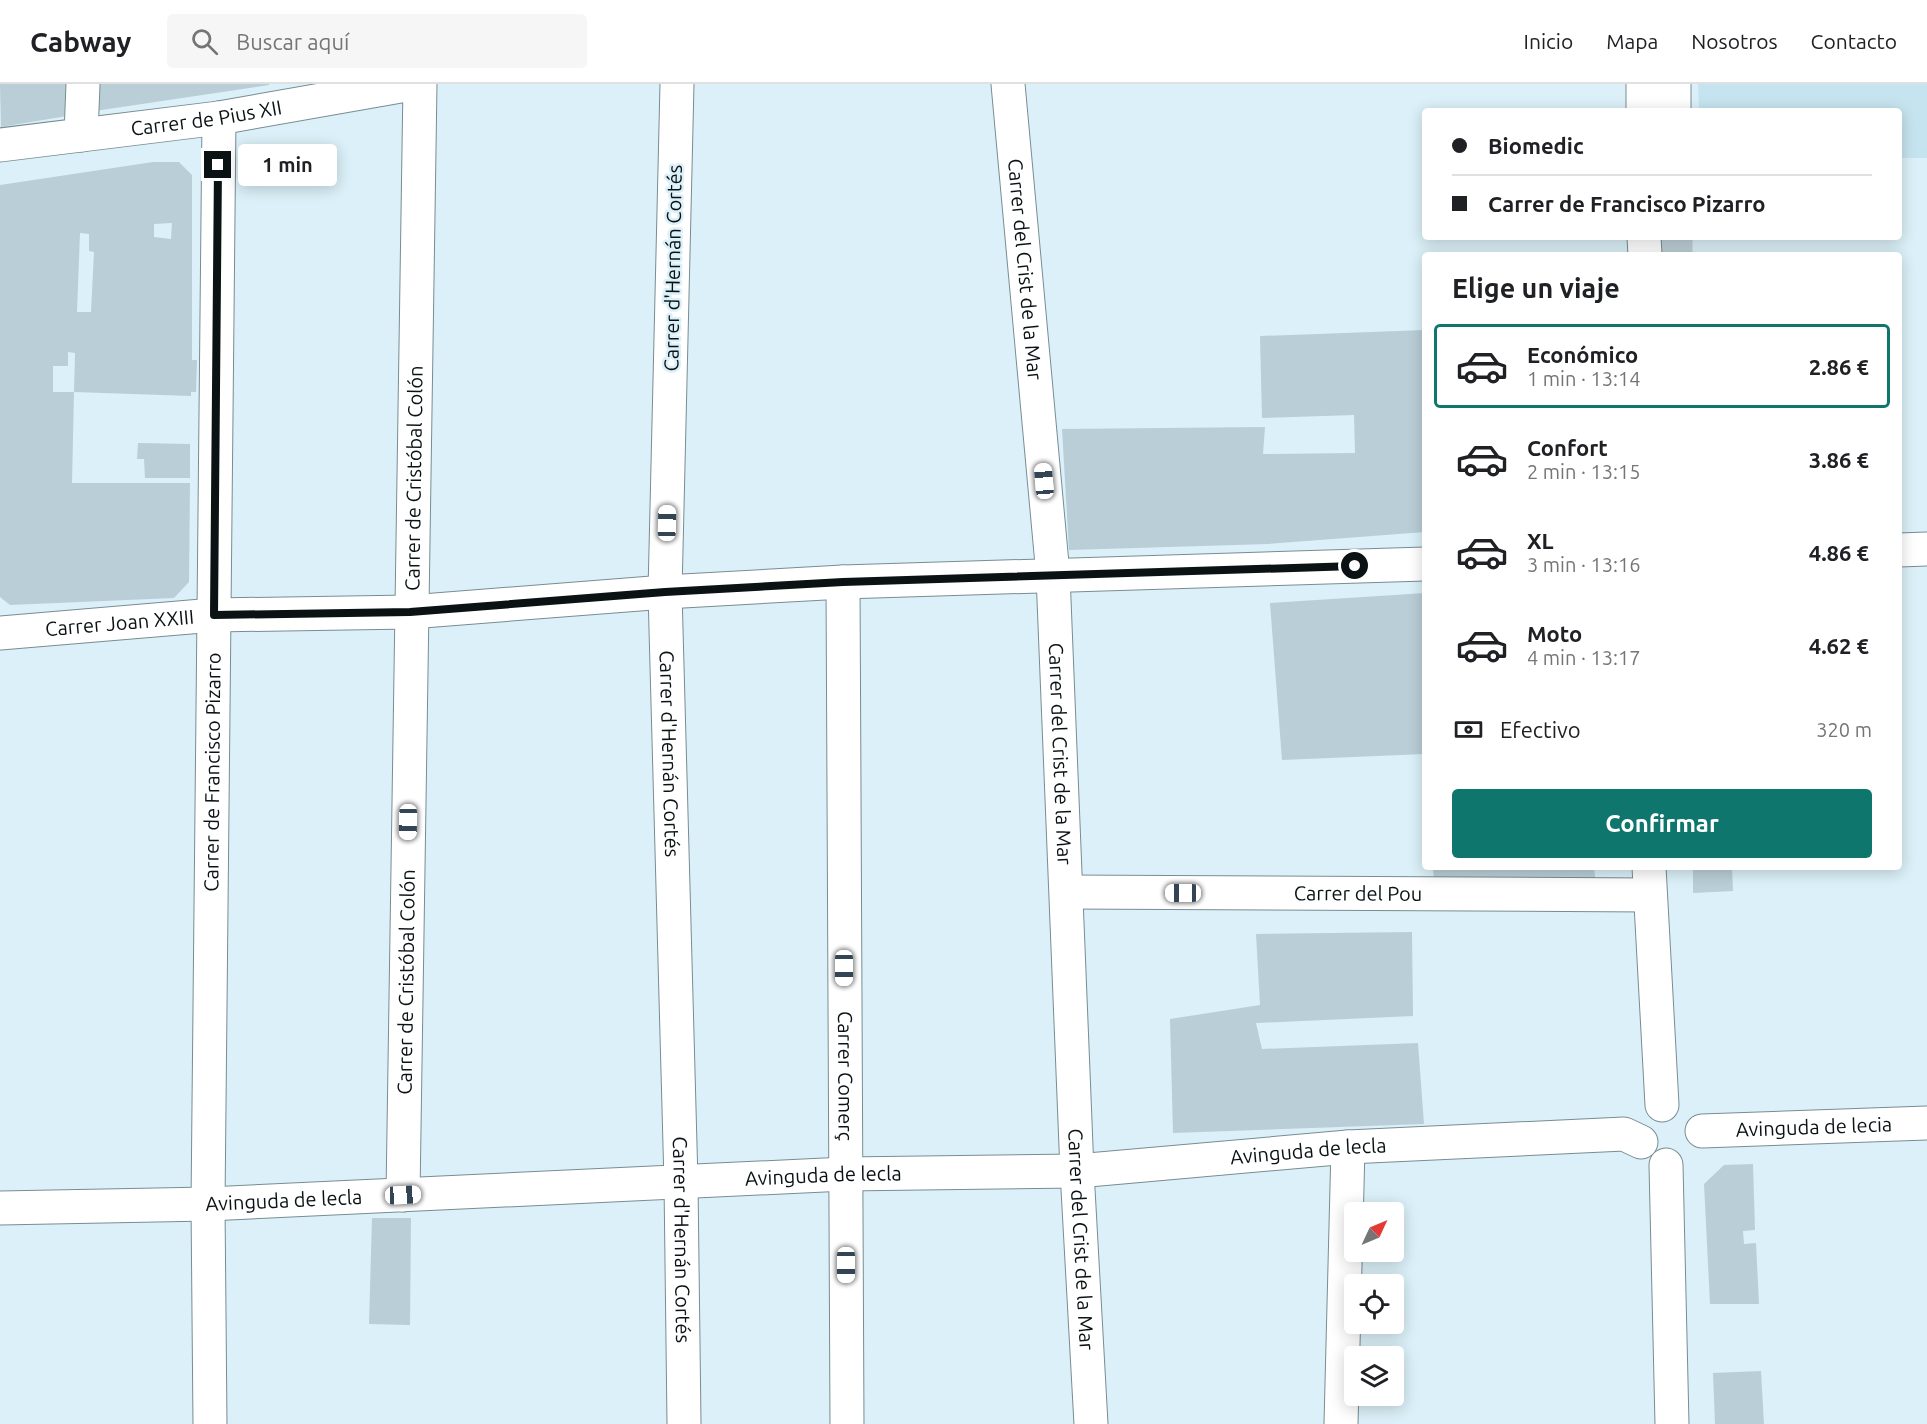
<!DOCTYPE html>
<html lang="es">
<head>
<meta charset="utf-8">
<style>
	:root { --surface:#fff; --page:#f6f6f6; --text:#202124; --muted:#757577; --line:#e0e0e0; --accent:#0f766e }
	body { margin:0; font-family:Ubuntu,sans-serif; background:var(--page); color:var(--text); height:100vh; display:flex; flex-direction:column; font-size:22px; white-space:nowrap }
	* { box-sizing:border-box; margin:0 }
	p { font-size:20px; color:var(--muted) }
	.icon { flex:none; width:33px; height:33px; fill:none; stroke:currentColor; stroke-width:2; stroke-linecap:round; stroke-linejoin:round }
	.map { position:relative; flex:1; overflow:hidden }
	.panel { position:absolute; left:1422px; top:168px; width:480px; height:618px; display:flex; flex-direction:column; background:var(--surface); border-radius:6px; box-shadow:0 3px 15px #0003 }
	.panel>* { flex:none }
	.top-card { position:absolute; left:1422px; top:24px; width:480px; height:132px; border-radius:6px; box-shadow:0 3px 15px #0003; display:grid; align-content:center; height:132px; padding:0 30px; background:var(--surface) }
	.needle { width:39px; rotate:46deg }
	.buttons { position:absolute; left:1344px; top:1118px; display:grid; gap:12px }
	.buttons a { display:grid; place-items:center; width:60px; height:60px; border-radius:6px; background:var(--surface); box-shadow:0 3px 15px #0003; font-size:30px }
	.end { position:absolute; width:27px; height:27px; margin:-14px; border:8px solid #0a1214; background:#fff; box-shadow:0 0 0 3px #fff }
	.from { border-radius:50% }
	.bubble { position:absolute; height:42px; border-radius:6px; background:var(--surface); box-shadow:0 3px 15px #0003; font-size:20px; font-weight:700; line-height:42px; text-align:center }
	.car { position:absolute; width:18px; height:36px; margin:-18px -9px; border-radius:8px; box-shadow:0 0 4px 2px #0007; background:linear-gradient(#fff 24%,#345 0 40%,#fff 0 76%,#345 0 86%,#fff 0) }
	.top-card b { display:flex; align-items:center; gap:21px; height:57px; font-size:22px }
	.top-card b+b { border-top:2px solid var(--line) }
	.top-card i { width:15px; height:15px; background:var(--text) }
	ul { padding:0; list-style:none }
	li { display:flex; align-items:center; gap:18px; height:84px; margin:0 12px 9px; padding:0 18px; border:3px solid transparent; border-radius:6px }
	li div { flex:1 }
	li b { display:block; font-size:22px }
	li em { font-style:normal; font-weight:700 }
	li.selected { border-color:var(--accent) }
	li>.icon { width:54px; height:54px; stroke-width:1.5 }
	h2 { padding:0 30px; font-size:27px; line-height:72px }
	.pay { display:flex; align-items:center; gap:15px; height:66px; padding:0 30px; font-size:22px }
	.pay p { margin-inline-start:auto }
	.action { display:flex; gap:12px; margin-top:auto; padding:12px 30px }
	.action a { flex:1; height:69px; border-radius:6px; background:var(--accent); color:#fff; font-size:24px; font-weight:700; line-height:69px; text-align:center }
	header { display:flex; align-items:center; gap:36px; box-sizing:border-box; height:84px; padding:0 30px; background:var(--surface); border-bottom:2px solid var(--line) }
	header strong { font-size:28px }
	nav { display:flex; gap:33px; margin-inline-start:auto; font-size:21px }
	.search { width:420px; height:54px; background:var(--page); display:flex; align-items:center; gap:15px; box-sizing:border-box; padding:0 21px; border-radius:6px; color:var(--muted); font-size:22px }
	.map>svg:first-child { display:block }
	.built { fill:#c6e4ef }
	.building { fill:#baced7; fill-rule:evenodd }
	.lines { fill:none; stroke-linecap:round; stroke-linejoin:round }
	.minor-tunnel { stroke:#bccfd6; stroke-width:33; stroke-dasharray:33 16; stroke-linecap:butt }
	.minor-casing { stroke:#788c93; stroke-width:35 }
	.minor { stroke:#fff; stroke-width:33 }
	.route { stroke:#0a1214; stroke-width:8 }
	.labels { text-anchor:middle; stroke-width:5; stroke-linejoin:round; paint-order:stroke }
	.street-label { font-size:20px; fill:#0a1214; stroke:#dbf0f8 }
</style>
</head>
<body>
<header>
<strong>Cabway</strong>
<div class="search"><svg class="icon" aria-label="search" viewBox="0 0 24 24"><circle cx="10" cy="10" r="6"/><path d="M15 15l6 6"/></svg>Buscar aquí</div>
<nav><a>Inicio</a><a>Mapa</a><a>Nosotros</a><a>Contacto</a></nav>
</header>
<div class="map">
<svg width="1927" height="1340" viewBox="0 0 1927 1340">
	<rect width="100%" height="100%" fill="#dbf0f8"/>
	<!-- built -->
	<path class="built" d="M1698,0H1927V74H1899V27H1699Z"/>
	<!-- building -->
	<path class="building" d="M0,0H72L67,32L1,43Z
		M90,0H269V1L95,27Z
		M153,78H179L192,91V276H197L196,308H191V312L74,308L75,269L68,268V282H53V308H74L72,399H190L189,498L174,514L10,521L0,513V101ZM172,139L171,155L154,153V140ZM80,149L89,150V167L94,168L91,228H77Z
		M1425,246V448L1268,460L1069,466L1062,345L1265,343L1263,370L1355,369L1354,331L1262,334L1260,252Z
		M138,359L190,360V394H145L144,375H137Z
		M1425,509V670L1282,676L1270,519Z
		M1433,783H1594L1596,801L1434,802Z
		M1693,783H1732L1733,807L1693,809Z
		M1412,848L1413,932L1256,939L1262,965L1418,959L1424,1040L1173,1049L1170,935L1260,921L1256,850Z
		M1753,1080L1755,1146L1743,1147L1744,1160L1756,1159L1759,1220H1710L1704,1100L1724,1081Z
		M372,1134H411L410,1241L369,1240Z
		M1761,1287L1764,1340H1715L1713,1289Z"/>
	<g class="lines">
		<!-- minor-tunnel -->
		<path class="minor-tunnel" d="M1676,153V171"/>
		<defs>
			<g id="minor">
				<path id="s1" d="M677,0L665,508L681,1098L684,1340"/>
				<path id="s2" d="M1008,0L1053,491L1077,1087L1091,1340"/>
				<path d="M1643,0V27"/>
				<path d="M1674,0V27"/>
				<path d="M81,51L83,0"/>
				<path id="s3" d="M0,61L219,34L412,0"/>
				<path d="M1644,153L1645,171"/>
				<path d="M1899,466L1927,465"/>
				<path id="s4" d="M843,498L847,1340"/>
				<path id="s5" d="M0,549L214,531L410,528L665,508L843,498L1425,480"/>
				<path d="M1649,783L1662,1021"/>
				<path id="s6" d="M1067,808L1650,811"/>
				<path id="s7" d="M1702,1047L1927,1039"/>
				<path d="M1666,1081L1672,1340"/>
				<path id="s8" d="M403,1111L420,0"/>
				<path id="s9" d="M0,1124L208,1120L845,1090L1077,1087L1348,1063L1624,1050L1641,1058"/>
				<path id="s10" d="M210,1340L208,1120L219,34"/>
				<path d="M1341,1340L1348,1063"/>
			</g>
		</defs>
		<!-- minor casing -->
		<use href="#minor" class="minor-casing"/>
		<!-- minor -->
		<use href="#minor" class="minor"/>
	</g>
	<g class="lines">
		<!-- route -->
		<path class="route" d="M218,81L214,531L410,528L665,508L843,498L1355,482"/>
	</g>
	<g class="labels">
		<!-- street labels -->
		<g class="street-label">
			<text dy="7" stroke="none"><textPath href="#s3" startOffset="208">Carrer de Pius XII</textPath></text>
			<text transform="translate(673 184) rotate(-89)" y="7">Carrer d'Hernán Cortés</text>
			<text dy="7" stroke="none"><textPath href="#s2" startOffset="186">Carrer del Crist de la Mar</textPath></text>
			<text dy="7" stroke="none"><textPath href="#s8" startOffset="717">Carrer de Cristóbal Colón</textPath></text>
			<text dy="7" stroke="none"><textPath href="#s5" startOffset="120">Carrer Joan XXIII</textPath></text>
			<text dy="7" stroke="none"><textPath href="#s2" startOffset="672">Carrer del Crist de la Mar</textPath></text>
			<text dy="7" stroke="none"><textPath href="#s1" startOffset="670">Carrer d'Hernán Cortés</textPath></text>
			<text dy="7" stroke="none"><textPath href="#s10" startOffset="652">Carrer de Francisco Pizarro</textPath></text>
			<text dy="7" stroke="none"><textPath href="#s6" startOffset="291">Carrer del Pou</textPath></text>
			<text dy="7" stroke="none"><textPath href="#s8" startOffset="213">Carrer de Cristóbal Colón</textPath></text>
			<text dy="7" stroke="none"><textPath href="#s4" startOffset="494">Carrer Comerç</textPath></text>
			<text dy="7" stroke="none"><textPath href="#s7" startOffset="112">Avinguda de lecia</textPath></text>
			<text dy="7" stroke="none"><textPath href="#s9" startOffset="1310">Avinguda de lecla</textPath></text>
			<text dy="7" stroke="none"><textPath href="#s9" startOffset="824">Avinguda de lecla</textPath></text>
			<text dy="7" stroke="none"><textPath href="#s9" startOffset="284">Avinguda de lecla</textPath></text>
			<text dy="7" stroke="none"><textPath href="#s2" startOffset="1158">Carrer del Crist de la Mar</textPath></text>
			<text dy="7" stroke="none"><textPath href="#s1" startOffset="1156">Carrer d'Hernán Cortés</textPath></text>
		</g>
	</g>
</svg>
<div class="buttons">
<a><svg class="needle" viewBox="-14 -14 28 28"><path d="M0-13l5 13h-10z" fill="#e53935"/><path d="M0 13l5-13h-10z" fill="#757577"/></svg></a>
<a><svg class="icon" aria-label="locate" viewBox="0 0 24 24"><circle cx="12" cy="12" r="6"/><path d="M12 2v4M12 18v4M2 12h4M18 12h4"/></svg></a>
<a><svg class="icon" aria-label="layers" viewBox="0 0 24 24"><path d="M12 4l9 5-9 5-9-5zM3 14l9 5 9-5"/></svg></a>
</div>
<i class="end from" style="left:1355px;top:482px"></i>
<i class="end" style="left:218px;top:81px"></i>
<div class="bubble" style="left:238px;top:60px;width:99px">1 min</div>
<i class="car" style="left:1044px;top:397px;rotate:355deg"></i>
<i class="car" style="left:667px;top:439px;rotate:1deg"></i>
<i class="car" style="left:408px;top:738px;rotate:181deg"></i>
<i class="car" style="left:1183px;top:809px;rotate:270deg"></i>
<i class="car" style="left:844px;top:884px;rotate:180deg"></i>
<i class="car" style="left:403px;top:1111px;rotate:87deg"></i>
<i class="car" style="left:846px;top:1181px;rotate:180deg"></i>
<div class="top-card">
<b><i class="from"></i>Biomedic</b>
<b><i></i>Carrer de Francisco Pizarro</b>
</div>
<section class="panel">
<h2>Elige un viaje</h2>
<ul>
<li class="selected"><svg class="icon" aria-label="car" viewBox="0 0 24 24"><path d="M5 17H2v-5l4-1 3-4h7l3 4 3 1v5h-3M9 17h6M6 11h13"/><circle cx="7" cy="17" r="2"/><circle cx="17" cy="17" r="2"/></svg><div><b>Económico</b><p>1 min · 13:14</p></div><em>2.86 €</em></li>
<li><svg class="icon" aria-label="car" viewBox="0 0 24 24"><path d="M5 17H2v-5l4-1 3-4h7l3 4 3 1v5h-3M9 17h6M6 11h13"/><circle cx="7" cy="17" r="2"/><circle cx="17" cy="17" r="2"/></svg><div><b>Confort</b><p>2 min · 13:15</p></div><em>3.86 €</em></li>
<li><svg class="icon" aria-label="car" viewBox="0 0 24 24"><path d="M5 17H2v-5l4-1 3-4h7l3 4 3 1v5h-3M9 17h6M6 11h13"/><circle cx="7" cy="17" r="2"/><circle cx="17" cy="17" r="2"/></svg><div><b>XL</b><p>3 min · 13:16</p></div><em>4.86 €</em></li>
<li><svg class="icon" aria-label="car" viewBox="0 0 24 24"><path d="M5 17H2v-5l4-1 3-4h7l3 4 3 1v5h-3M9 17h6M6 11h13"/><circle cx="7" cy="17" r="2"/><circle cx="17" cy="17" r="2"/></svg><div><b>Moto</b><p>4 min · 13:17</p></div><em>4.62 €</em></li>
</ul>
<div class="pay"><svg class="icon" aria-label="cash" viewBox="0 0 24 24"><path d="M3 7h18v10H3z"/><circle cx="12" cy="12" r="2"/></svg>Efectivo<p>320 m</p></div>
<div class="action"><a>Confirmar</a></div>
</section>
</div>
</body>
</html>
